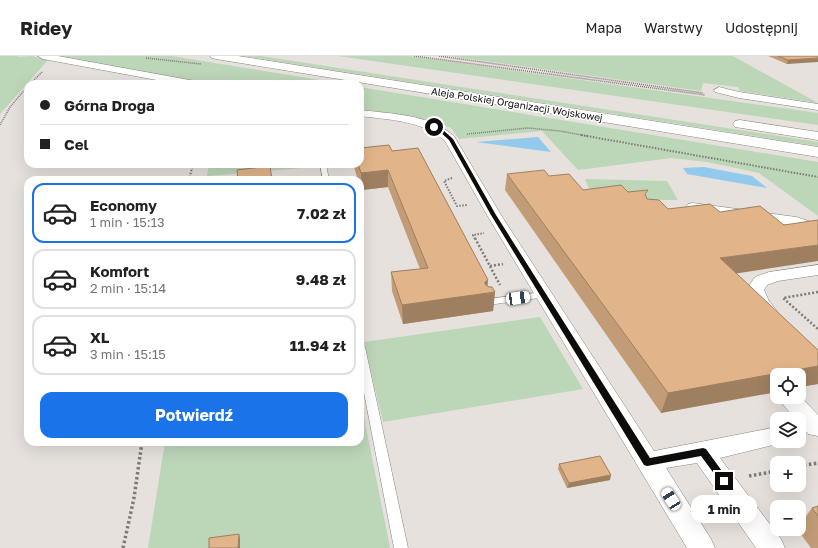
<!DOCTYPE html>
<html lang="pl">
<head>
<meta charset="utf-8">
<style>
	:root { --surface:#fff; --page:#f2f2f2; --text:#222; --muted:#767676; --line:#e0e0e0; --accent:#1a73e8 }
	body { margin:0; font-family:"Golos Text",sans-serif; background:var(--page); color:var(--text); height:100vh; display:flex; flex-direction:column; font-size:15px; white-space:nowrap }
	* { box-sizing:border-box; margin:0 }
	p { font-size:13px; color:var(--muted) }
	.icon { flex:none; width:22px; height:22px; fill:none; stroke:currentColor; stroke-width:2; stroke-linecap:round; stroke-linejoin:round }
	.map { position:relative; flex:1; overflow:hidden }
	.drawer { position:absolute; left:24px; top:120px; width:340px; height:270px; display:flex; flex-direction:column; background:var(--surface); border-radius:12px; box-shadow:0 4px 16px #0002 }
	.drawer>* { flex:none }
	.hud { position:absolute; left:24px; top:24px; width:340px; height:88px; border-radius:12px; box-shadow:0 4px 16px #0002; display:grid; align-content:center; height:88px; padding:0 16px; background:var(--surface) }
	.controls { position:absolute; left:770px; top:312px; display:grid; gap:8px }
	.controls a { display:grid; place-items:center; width:36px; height:36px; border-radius:8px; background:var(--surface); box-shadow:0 4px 16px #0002; font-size:20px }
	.end { position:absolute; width:18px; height:18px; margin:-9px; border:5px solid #0e0c0a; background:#fff; box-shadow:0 0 0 2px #fff }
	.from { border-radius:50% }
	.bubble { position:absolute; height:28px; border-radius:12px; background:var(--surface); box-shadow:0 4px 16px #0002; font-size:13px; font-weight:700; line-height:28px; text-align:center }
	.car { position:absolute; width:12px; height:24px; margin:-12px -6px; border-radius:5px; box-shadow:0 0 3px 1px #0007; background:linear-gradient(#fff 24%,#345 0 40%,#fff 0 76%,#345 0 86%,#fff 0) }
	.hud b { display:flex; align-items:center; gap:14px; height:38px; font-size:15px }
	.hud b+b { border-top:1px solid var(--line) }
	.hud i { width:10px; height:10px; background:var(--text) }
	ul { padding:7px 0 0; list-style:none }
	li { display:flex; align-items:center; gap:12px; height:60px; margin:0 8px 6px; padding:0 8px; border:2px solid var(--line); border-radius:12px }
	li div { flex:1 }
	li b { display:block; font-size:15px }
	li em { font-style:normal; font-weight:700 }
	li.selected { border-color:var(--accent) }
	li>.icon { width:36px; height:36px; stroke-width:1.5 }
	.button { display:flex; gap:8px; margin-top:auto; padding:8px 16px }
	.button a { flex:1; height:46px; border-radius:12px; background:var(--accent); color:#fff; font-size:16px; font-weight:700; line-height:46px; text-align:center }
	header { display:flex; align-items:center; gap:24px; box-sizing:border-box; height:56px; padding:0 20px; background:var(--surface); border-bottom:1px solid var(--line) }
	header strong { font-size:19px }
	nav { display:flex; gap:22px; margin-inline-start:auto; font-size:14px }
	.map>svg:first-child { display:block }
	.green { fill:#bcd6b8 }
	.water { fill:#91caed }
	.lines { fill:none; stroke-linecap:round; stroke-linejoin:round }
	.lane-casing { stroke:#89847f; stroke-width:1 }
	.street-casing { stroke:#89847f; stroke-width:1 }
	.highway-casing { stroke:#89847f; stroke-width:1 }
	.path-far3 { stroke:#7e7a77; stroke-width:1.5; stroke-dasharray:1 1; stroke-linecap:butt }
	.path-far2 { stroke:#7e7a77; stroke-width:2; stroke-dasharray:1.5 1.5; stroke-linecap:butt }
	.path-far1 { stroke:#7e7a77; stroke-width:2.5; stroke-dasharray:2 2; stroke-linecap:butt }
	.path { stroke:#7e7a77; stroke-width:3.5; stroke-dasharray:2.5 2.5; stroke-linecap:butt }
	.lane { fill:#fff; fill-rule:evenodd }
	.street { fill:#fff; fill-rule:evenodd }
	.highway { fill:#fff; fill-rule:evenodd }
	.wall { fill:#c29c76 }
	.shaded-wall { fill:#9e7f60 }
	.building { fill:#e1b589; stroke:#9e7f60 }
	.route { fill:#0e0c0a }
	.labels { text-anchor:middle; stroke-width:3; stroke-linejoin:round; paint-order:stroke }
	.far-street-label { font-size:10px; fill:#0e0c0a; stroke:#fff }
</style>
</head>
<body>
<header>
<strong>Ridey</strong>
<nav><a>Mapa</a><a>Warstwy</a><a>Udostępnij</a></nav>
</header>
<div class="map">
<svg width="818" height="492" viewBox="0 0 818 492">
	<rect width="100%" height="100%" fill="#e6e1dc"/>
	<!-- green -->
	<path class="green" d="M0,0H20L16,1L32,0L48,4L0,58Z
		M54,0H172L344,28H208Z
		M243,0H261L818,86V90Z
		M338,0H409L818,57V69Z
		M449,0H733L818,47L740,35L738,31L703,27L701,35Z
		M360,31L818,106V160L759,117L707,106L671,102L578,114L542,75L459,83L451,72L434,65L360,53Z
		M209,108H314L315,111L207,120Z
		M585,123L667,125L678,144L593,143Z
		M540,261L583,333L383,366L364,286Z
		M360,341L390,492H148L165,386H360Z"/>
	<!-- water -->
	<path class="water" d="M538,81L551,96L476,86Z
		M704,111L752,120L767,132L687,118L683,112Z"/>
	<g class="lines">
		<defs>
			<path id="lane" d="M320,108H326L329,124H323Z
				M543,236L546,237L547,239L546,241L488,249L484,246L488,243Z
				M360,288L363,289L365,291L408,492H394L360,316Z"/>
			<path id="street" d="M38,0H58L195,25L200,28H178L43,3Z
				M719,31L739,36L818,48V54L739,42L715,36L714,34Z
				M360,54C392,58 429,58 454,80L501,159L654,395L777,371V385H786L785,386L720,402L781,483L785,492H756L697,407L666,412L711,483L715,492H687L487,159L445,85C422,64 389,64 360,60Z
				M693,147L796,161L818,168V178L794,170L688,154L686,151L688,148Z
				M818,209V219L778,225L767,229L764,234L769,245L777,255L774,259C757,264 752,247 746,234L755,221L769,216Z
				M799,339L818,359V380L808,378L799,368V363H795L777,341H799Z"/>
			<path id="highway" d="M210,0H238L818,91V101L216,3L212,2Z
				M740,64L818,76V84L735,71L733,68L735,65Z"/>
		</defs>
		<!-- lane casing -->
		<use href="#lane" class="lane-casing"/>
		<!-- street casing -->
		<use href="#street" class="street-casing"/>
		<!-- highway casing -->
		<use href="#highway" class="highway-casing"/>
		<!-- path-far3 -->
		<path class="path-far3" d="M414,0L705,39
			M439,0L703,37
			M146,2L201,8
			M30,28L42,16
			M0,69L10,51L28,30
			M467,78L528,72L560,75L587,80"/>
		<!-- path-far2 -->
		<path class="path-far2" d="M581,79L818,121
			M452,122L444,125L457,150L467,149
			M189,124L193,108
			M475,183L473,179L484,177"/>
		<!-- path-far1 -->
		<path class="path-far1" d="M475,182L500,229
			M490,210L503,208
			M818,236L783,242L818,273"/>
		<!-- path -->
		<path class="path" d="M799,410L818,407
			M749,420L777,415
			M123,492L134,442L142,386"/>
		<!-- lane -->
		<use href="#lane" class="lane"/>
		<!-- street -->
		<use href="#street" class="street"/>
		<!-- highway -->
		<use href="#highway" class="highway"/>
	</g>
	<!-- wall -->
	<path class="wall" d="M768,0H818L787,8Z
		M392,95L488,230L495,236L493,255L403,268L392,235L391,216L420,213L388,131L362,134L360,129V124H358L353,108H360Z
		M507,118L549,120L583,134L628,136L646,141L647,143L736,217L818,328L799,331V319L661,357L505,134Z
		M559,408L610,424L567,432L558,413Z
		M818,450V492H811L797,473H799V470L812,452Z"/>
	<!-- shaded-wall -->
	<path class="shaded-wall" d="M818,2V6L787,8L788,4Z
		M388,114V131L362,134L361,117Z
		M818,189V205L713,221L720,202Z
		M488,224L487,238L495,236L493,255L403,268L402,249L485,226Z
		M818,310V328L799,331V319H777V336L661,357L668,337Z
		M611,419L610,424L567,432L569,427Z
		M239,478L240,482V492H238Z"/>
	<!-- building -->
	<path class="building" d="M778,0H818V2L788,4Z
		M389,89L392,95L418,92L488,224L485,226V228L489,231H492L495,236L402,249L391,216L428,212L388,114L361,117L358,108H360V92Z
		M270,110L272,124H238L237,114Z
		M544,114L549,120L569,118L583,134L621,129L628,136L648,134L645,138L647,143L659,144L668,153L710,148L720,156L760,150L784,169L818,164V189L720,202L818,294V310L668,337L507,118Z
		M600,400L611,419L569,427L559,408Z
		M818,450V460L812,452Z
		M239,478L238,492H209V482Z"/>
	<!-- route -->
	<path class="route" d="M434,69L442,73L453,83L496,159L650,402L703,392L706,393L727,422L728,425L727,427H721L701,400L647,410L644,409L491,159L449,84L439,75L432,72Z"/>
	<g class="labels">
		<!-- far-street labels -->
		<g class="far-street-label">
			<text transform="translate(517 48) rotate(9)" y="4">Aleja Polskiej Organizacji Wojskowej</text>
		</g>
	</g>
</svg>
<div class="controls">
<a><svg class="icon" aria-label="locate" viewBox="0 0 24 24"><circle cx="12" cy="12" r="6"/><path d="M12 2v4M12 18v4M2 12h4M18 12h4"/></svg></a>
<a><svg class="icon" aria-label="layers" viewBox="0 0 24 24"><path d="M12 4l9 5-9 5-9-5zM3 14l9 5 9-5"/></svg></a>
<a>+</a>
<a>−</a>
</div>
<i class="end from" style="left:434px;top:71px"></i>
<i class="end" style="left:724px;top:425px"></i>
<div class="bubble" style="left:691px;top:439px;width:66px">1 min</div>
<i class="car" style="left:518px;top:242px;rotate:82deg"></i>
<i class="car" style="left:671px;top:443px;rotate:328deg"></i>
<div class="hud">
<b><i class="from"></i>Górna Droga</b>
<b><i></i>Cel</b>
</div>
<section class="drawer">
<ul>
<li class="selected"><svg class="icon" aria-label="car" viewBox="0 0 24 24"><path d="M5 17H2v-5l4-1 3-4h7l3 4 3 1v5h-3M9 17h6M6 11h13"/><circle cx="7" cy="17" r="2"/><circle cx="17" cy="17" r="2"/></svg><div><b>Economy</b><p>1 min · 15:13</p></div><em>7.02 zł</em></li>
<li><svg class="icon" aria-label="car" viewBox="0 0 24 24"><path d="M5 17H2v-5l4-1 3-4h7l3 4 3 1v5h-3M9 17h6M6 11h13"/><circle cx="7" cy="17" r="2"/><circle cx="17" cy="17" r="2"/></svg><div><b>Komfort</b><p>2 min · 15:14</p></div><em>9.48 zł</em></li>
<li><svg class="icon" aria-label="car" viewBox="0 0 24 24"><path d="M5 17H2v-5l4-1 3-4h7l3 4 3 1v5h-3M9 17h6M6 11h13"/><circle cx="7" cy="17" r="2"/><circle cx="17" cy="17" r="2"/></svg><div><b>XL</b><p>3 min · 15:15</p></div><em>11.94 zł</em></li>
</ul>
<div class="button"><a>Potwierdź</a></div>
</section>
</div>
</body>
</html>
